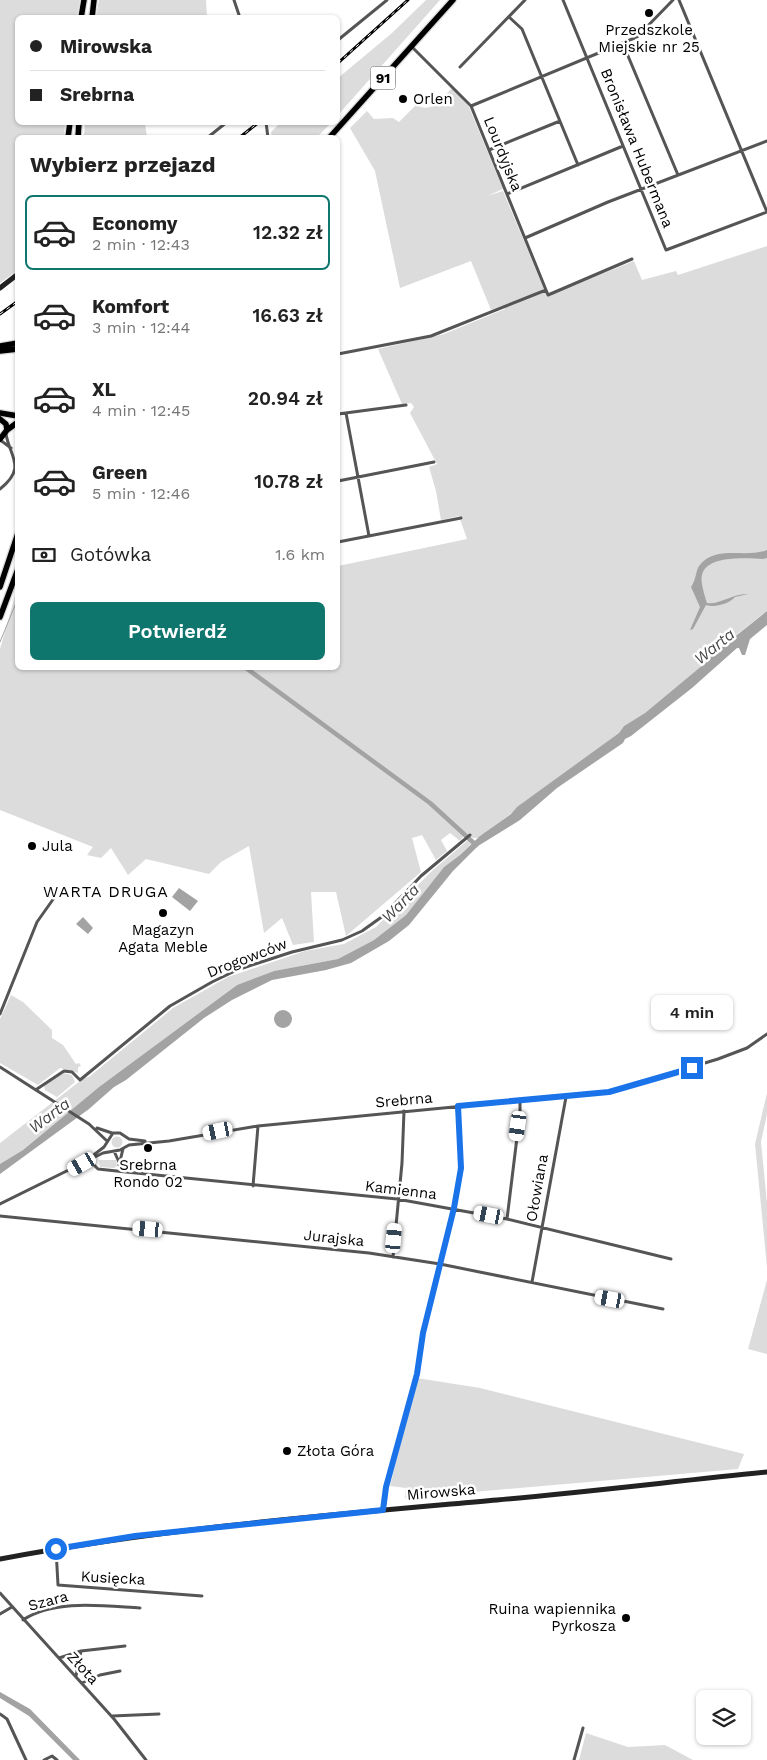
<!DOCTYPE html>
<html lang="pl">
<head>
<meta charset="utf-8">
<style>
	:root { --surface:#fff; --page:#f6f6f6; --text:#222; --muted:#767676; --line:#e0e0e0; --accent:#0f766e }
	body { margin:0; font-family:"Work Sans",sans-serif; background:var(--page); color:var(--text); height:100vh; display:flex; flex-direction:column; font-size:19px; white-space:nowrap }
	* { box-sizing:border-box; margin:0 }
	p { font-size:16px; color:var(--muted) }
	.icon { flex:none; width:28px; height:28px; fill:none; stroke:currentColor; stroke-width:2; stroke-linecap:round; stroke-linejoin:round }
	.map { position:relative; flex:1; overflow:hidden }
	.details { position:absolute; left:15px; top:135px; width:325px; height:535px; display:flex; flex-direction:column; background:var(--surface); border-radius:8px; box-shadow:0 1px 4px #0004 }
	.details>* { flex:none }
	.banner { position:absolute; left:15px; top:15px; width:325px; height:110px; border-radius:8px; box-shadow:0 1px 4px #0004; display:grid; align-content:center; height:110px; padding:0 15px; background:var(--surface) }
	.tools { position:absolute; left:696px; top:1690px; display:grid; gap:10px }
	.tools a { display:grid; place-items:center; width:55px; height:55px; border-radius:8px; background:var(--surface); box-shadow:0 1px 4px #0004; font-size:25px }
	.end { position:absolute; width:22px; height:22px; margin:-11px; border:6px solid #1a73e8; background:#fff; box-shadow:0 0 0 2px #fff }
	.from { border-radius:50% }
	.bubble { position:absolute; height:35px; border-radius:8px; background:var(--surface); box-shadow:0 1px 4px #0004; font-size:16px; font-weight:600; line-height:35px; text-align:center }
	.car { position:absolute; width:15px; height:30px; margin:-15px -8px; border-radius:6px; box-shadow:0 0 4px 1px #0007; background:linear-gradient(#fff 24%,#345 0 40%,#fff 0 76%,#345 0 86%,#fff 0) }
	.banner b { display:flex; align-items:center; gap:18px; height:48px; font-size:19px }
	.banner b+b { border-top:1px solid var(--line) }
	.banner i { width:12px; height:12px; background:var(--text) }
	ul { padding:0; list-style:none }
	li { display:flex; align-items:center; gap:15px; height:75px; margin:0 10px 8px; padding:0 5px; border:2px solid transparent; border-radius:8px }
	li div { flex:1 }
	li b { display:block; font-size:19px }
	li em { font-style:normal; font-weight:600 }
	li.current { border-color:var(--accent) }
	li>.icon { width:45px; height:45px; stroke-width:1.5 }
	h2 { padding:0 15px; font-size:22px; line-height:60px }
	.pay { display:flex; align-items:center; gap:12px; height:55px; padding:0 15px; font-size:19px }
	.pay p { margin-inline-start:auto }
	.action { display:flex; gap:10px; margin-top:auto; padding:10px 15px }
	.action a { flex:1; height:58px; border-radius:8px; background:var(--accent); color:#fff; font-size:20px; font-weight:600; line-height:58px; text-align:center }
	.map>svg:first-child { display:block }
	.green { fill:#dcdcdc }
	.water { fill:#a3a3a3 }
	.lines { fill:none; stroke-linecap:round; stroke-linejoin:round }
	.stream { stroke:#a3a3a3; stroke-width:1 }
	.canal { stroke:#a3a3a3; stroke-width:4.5 }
	.primary-casing { stroke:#dbdbdb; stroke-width:8 }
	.street { stroke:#555; stroke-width:3 }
	.secondary { stroke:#222; stroke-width:5 }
	.primary { stroke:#000; stroke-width:5.5 }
	.rail-casing { stroke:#000; stroke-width:3 }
	.rail { stroke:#fff; stroke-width:1; stroke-dasharray:4; stroke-linecap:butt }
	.route { stroke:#1a73e8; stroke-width:6 }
	.poi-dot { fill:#000; stroke:#fff; stroke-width:2 }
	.labels { text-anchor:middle; stroke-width:5; stroke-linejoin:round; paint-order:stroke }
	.shield { fill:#fff; stroke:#4c4c4c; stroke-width:1 }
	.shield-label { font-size:14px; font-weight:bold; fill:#000 }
	.poi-label { font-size:15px; fill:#000; stroke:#fff }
	.street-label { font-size:15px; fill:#000; stroke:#fff }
	.water-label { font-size:16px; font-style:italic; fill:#444; stroke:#fff }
	.neighbourhood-label { font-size:16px; letter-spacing:1px; fill:#000; stroke:#fff }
</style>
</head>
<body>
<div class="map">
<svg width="767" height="1760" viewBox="0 0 767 1760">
	<rect width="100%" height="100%" fill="#fff"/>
	<!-- green -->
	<path class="green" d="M0,0H80L77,17L18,18V122L65,123L64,137L18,138L17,271L0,283Z
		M99,0H206L207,17H96Z
		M426,0H440L338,115V78L392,33Z
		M452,88L469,107L503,189L487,196L503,191L547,296L634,261L642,280L676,271L678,275L767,246V611L713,653L710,659L645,713L624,726L619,733L478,838H473L466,833L460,841L450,833L441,840L447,851L436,860L422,835L412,838L421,872L346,936L336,892H311L314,942L293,945L282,918L264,933L249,846L221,862L209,874L146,859L128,875L111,848L101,858L87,855L93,847L0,810V649L17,589L18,668H338V566L467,539L459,516L441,520L436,491L429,467L437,464L410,413L414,407L411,403L402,404L378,349L444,334L505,309L503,306L491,310L471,261L400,288L375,171L350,128L367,111L374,119L393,118L399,122L416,105C432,114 441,99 452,88Z
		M85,122L145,123L147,137H84Z
		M280,123V122L331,123L317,137H272L271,132Z
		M468,840L471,844L460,855L444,867L406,915L374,940L338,959L274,971L237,985L99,1087L23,1150L0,1164V1143L84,1078L89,1077L173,1008L228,977L305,951L344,944L376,927L433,870Z
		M11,995L23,1002L52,1030V1038L63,1045L76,1064L79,1063L81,1066L78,1067V1073L60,1068L38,1085L0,1063V1019Z
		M63,1073L72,1075L75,1082L57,1097L45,1090L44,1085Z
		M767,1093V1114L761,1142L767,1203V1267L755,1144Z
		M111.5 1142a5.5 5.5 0 1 1 11 0a5.5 5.5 0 1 1-11 0Z
		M99,1160H116L117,1166L114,1168L100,1167Z
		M767,1280V1354L748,1349Z
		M417,1378L480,1388L744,1454L738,1469L405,1498L406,1488L390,1486Z
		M586,1733L628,1747L665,1745L693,1760H579Z"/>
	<!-- water -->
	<path class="water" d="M767,550V558L763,559C747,558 706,555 702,575C700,582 705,596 707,603C720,605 733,593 748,594L735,597C729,604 714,608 706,605L693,629L690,630L700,607L691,587C696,580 696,570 699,566C716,544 745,559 767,550Z
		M767,611V625L750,639L745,655H742L739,648H737L692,688L631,736L625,739L623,743L557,788L520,820L478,846L453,871L409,925L389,941L351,963L326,970L272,980L232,1000L204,1018L126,1080L114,1087L89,1109L0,1174V1164L23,1150L99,1087L237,985L274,971L338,959L374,940L406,915L444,867L460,855L480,836L511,814L517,807L619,733L624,726L645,713L710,659L713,654Z
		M179,888L198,901L190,911L172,897Z
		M83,917L93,928L88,934L76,924Z
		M274 1019a9 9 0 1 1 18 0a9 9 0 1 1-18 0Z
		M0,1692L30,1709L80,1760H73L29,1716L0,1698Z"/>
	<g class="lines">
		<!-- stream -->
		<path class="stream" d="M0,642L18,598"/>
		<!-- canal -->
		<path class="canal" d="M246,668L430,803L476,845"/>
		<defs>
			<path id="primary" d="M81,18L84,0
				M92,18L94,0
				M68,138L70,122
				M78,138L79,122
				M329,138L453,0
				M0,346L18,343
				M0,351L18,349
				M0,413L18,416
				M0,419L6,424L7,430L0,439
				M7,430L18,422
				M0,587L18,533
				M0,617L18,569"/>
		</defs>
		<!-- primary casing -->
		<use href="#primary" class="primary-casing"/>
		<!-- street -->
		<path class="street" d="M234,0L240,18
			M563,0L666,250L767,212
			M679,0L767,212
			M509,17L522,29L578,165
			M338,40L387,0
			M623,44L678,175
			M411,46L471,106L546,290
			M460,67L525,0
			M471,106L637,37L673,0
			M266,122L268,138
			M207,138L227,122
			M489,150L560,121
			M507,194L623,146
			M525,238L608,202L767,141
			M546,290L548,295L632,259
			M338,354L431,336L546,290
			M346,413L369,536
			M338,414L406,405
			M0,440L11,448
			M338,481L434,462
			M0,489C27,467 10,458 6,434
			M338,542L461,518
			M0,1014L37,922L54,898
			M0,1067L89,1124L107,1141
			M37,1089L64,1071L72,1072L80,1080L170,1006L212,982L237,970L292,952L342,940L362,931L383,916L421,876L470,835
			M97,1128L112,1133
			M114,1151L123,1171
			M91,1157L104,1147L113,1133H120L129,1139L145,1141
			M94,1165L98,1169L126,1172L397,1199L507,1219L671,1259
			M119,1165L123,1149
			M253,1186L258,1126
			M0,1204L103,1153L120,1150L129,1145L169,1141L258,1126L609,1092L718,1059L747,1048L767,1034
			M0,1216L369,1253L440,1264L663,1309
			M507,1219L520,1113V1101
			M393,1257L402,1163L404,1111
			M532,1282L566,1097
			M383,1509L386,1487L417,1374L423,1333L454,1208L461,1168L457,1106
			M56,1549L58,1585L202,1596
			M0,1593L114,1719L146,1760
			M0,1614L12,1607
			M23,1620C54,1599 104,1606 140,1608
			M59,1658L81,1651L125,1646
			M76,1676L81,1651
			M82,1683L100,1675L120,1671
			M0,1714L7,1719L26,1760
			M112,1716L159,1714
			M44,1760L52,1756L57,1760
			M574,1760L583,1728"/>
		<!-- secondary -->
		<path class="secondary" d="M0,288L18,274
			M0,1559C165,1528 330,1515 497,1500C587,1492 677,1481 767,1472"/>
		<!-- primary -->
		<use href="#primary" class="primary"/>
		<defs>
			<path id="rail" d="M338,63L408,0
				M239,138L259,122
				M0,314L18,301"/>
		</defs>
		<!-- rail casing -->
		<use href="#rail" class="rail-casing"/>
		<!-- rail -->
		<use href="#rail" class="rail"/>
	</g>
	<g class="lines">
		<!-- route -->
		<path class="route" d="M56,1549L135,1536L383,1510L386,1487L417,1374L423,1333L454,1208L461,1168L458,1106L609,1092L692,1068"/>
	</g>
	<!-- markers -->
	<g class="poi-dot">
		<circle cx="649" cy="13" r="5"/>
		<circle cx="403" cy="99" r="5"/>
		<circle cx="32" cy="846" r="5"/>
		<circle cx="163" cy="913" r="5"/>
		<circle cx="148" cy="1148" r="5"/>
		<circle cx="287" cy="1451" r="5"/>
		<circle cx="626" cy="1618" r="5"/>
	</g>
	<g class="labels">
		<!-- shield labels -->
		<rect class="shield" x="370.5" y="66.5" width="25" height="23" rx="4"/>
		<g class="shield-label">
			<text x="383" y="83">91</text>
		</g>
		<!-- poi labels -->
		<g class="poi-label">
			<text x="649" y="35">Przedszkole<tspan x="649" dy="17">Miejskie nr 25</tspan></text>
			<text x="413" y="104" text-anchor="start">Orlen</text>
			<text x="42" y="851" text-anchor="start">Jula</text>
			<text x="163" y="935">Magazyn<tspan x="163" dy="17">Agata Meble</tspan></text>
			<text x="148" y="1170">Srebrna<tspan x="148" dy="17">Rondo 02</tspan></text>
			<text x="297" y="1456" text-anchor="start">Złota Góra</text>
			<text x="616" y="1614" text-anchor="end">Ruina wapiennika<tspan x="616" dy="17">Pyrkosza</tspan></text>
		</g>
		<!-- street labels -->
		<g class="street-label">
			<text transform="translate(637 148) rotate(68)" y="5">Bronisława Hubermana</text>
			<text transform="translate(503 154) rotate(68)" y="5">Lourdyjska</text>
			<text transform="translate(247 958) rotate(-21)" y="5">Drogowców</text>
			<text transform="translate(404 1100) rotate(-5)" y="5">Srebrna</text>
			<text transform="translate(537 1188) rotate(-80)" y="5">Ołowiana</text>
			<text transform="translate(401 1190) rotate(7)" y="5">Kamienna</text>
			<text transform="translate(334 1238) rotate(6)" y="5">Jurajska</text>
			<text transform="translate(441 1492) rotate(-5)" y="5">Mirowska</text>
			<text transform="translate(113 1578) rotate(3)" y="5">Kusięcka</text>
			<text transform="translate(48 1601) rotate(-15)" y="5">Szara</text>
			<text transform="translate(83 1668) rotate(47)" y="5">Złota</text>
		</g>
		<!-- water labels -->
		<g class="water-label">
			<text transform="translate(714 646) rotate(-39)" y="6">Warta</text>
			<text transform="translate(400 903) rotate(-46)" y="6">Warta</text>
			<text transform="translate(49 1115) rotate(-37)" y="6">Warta</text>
		</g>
		<!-- neighbourhood labels -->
		<g class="neighbourhood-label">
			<text x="106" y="897">WARTA DRUGA</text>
		</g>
	</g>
</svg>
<div class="tools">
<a><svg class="icon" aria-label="layers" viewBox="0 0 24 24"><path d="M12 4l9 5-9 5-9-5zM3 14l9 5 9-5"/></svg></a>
</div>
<i class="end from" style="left:56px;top:1549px"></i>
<i class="end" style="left:692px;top:1068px"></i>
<div class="bubble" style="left:651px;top:995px;width:82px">4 min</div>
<i class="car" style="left:518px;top:1126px;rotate:188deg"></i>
<i class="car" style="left:218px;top:1131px;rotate:258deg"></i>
<i class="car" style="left:82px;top:1164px;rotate:240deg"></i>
<i class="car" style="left:489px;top:1215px;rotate:281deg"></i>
<i class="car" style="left:148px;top:1229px;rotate:275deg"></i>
<i class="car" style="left:394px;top:1238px;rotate:5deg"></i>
<i class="car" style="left:610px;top:1299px;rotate:280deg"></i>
<div class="banner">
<b><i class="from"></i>Mirowska</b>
<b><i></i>Srebrna</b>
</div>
<section class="details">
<h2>Wybierz przejazd</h2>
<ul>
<li class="current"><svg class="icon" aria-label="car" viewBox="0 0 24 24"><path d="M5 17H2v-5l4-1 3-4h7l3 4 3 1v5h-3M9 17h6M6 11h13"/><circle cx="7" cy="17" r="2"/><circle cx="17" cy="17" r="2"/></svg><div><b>Economy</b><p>2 min · 12:43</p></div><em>12.32 zł</em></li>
<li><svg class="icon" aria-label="car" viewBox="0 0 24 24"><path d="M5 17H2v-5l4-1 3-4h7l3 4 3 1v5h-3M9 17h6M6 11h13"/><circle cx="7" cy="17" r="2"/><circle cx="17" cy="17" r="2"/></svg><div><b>Komfort</b><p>3 min · 12:44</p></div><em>16.63 zł</em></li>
<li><svg class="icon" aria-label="car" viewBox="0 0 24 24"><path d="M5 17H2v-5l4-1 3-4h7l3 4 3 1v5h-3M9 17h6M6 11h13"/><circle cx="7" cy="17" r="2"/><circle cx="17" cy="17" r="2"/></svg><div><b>XL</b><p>4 min · 12:45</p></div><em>20.94 zł</em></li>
<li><svg class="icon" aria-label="car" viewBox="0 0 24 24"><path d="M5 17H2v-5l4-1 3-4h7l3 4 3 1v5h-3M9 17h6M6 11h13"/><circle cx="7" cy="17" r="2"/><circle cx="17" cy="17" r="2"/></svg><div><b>Green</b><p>5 min · 12:46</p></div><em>10.78 zł</em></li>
</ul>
<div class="pay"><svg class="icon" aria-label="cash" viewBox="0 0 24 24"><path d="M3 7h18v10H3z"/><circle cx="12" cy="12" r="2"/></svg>Gotówka<p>1.6 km</p></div>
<div class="action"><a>Potwierdź</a></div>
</section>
</div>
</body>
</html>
